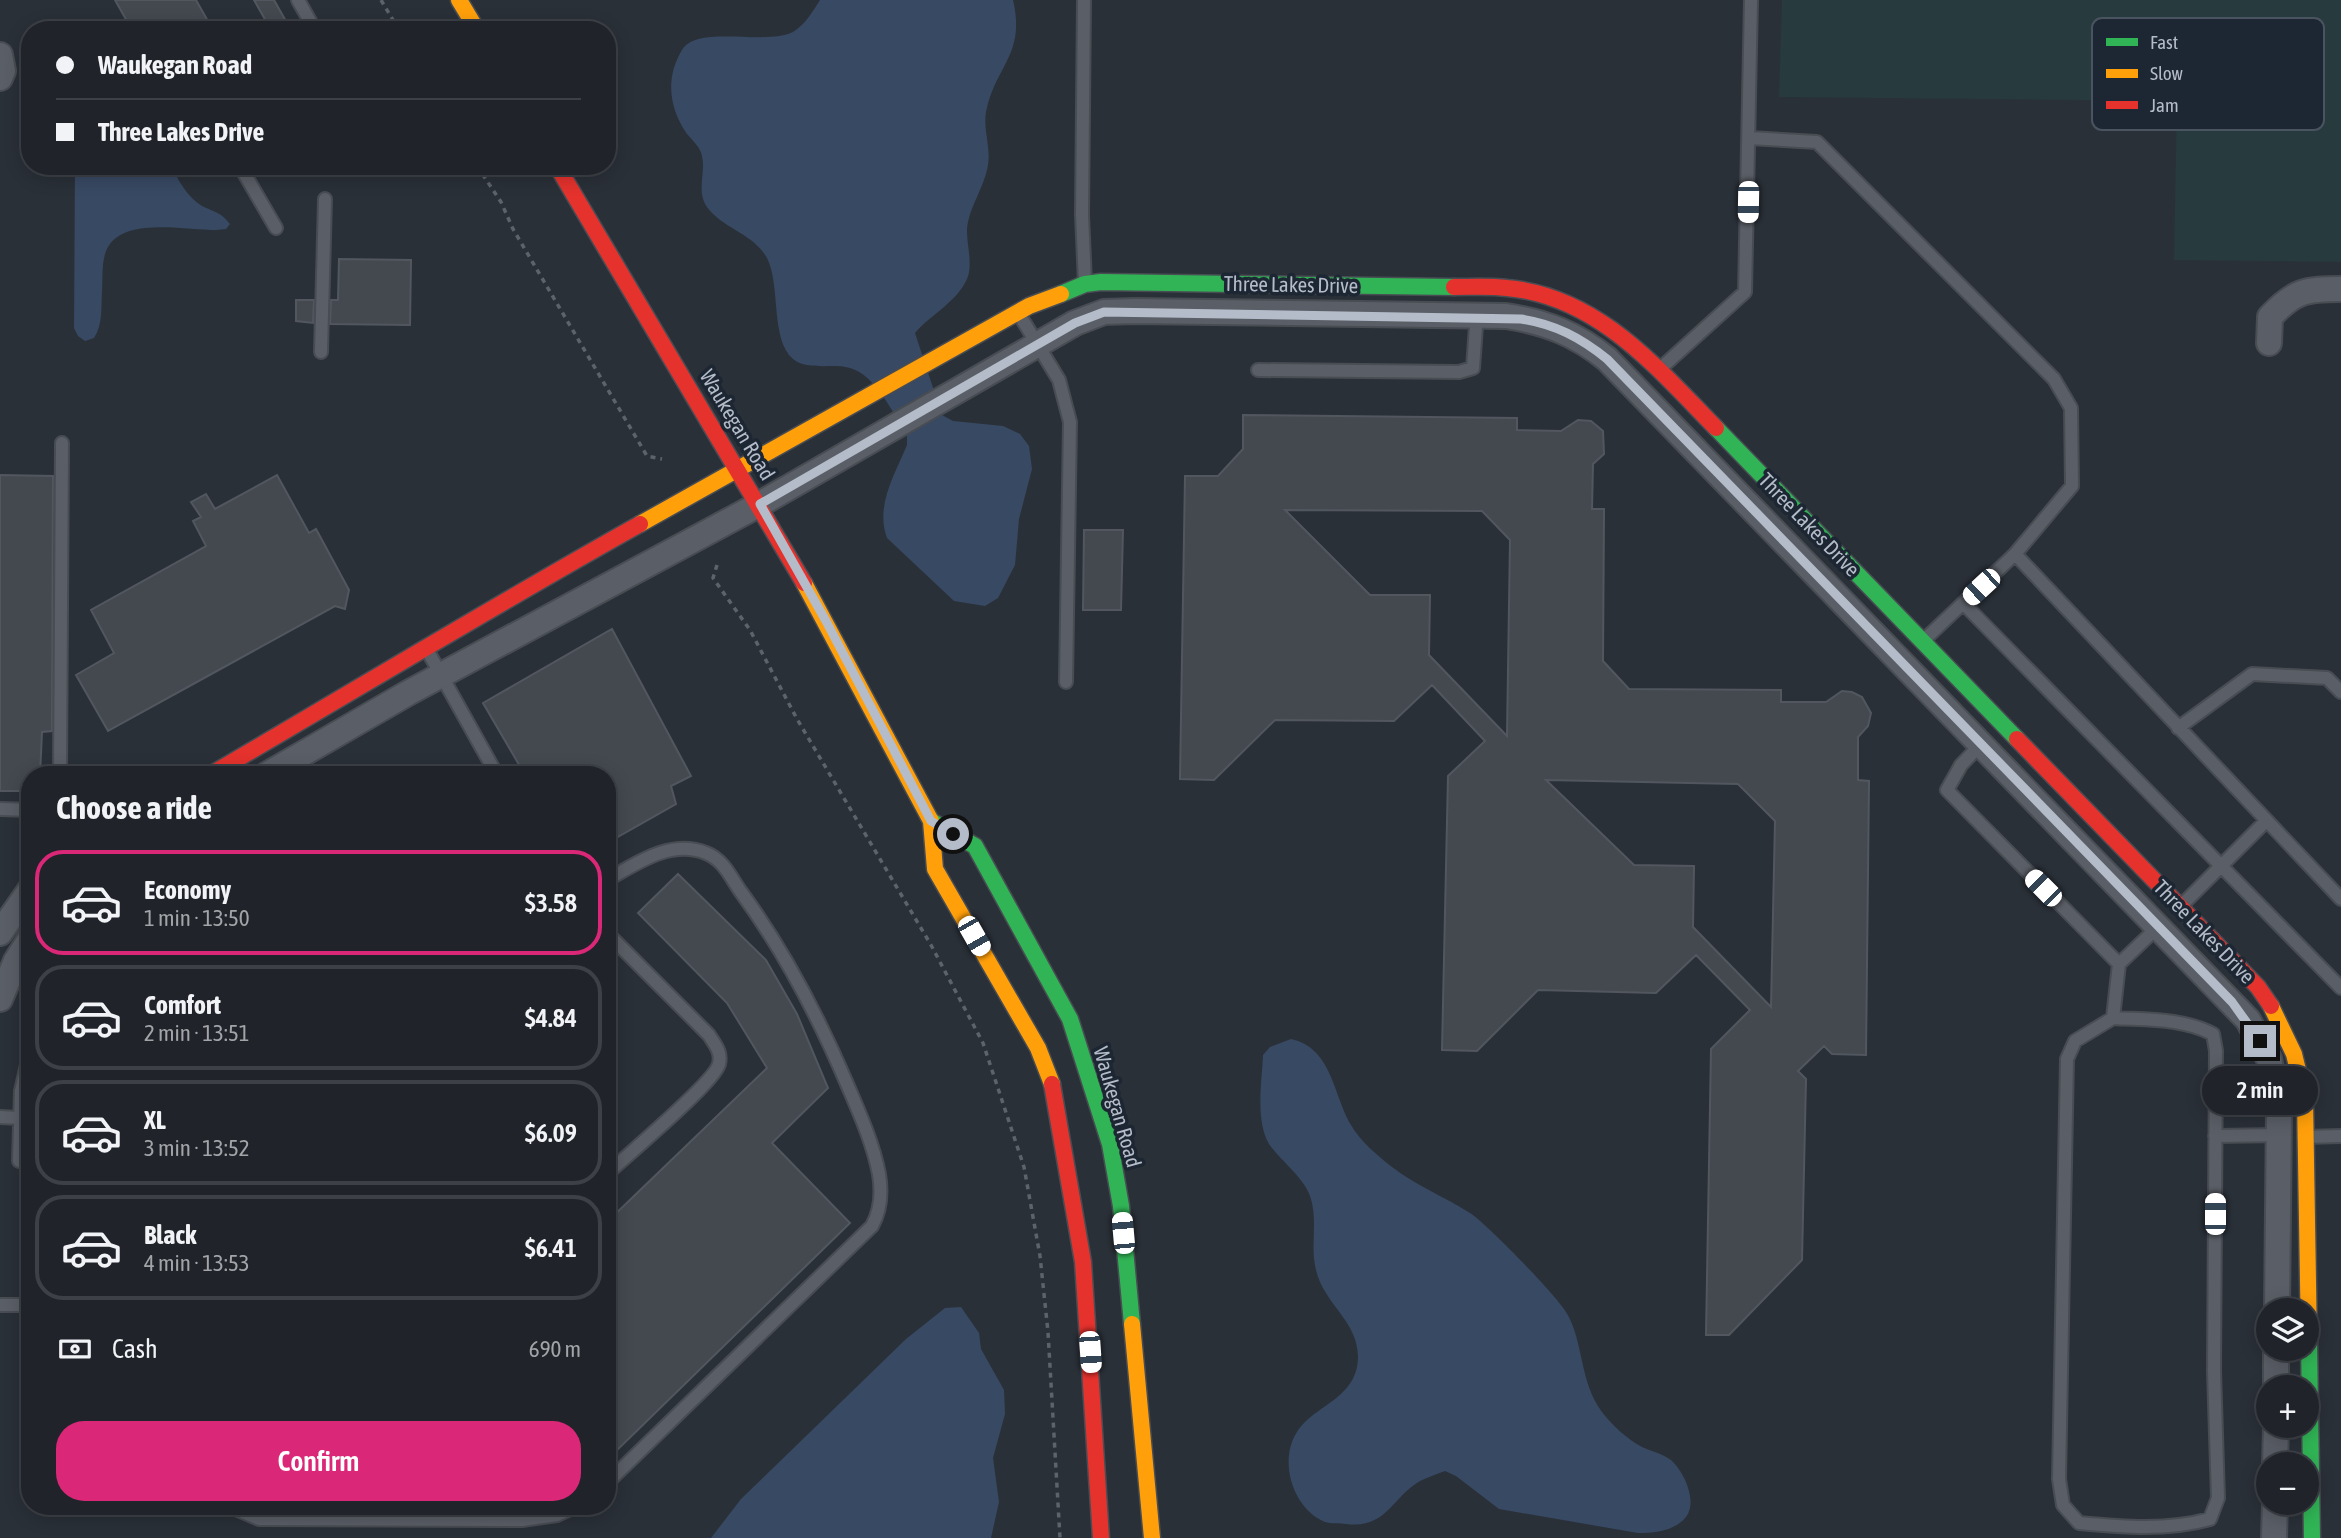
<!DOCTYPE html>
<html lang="en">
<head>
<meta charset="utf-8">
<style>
	:root { --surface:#20242a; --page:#282c32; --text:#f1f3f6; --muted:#a2a4a8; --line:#3d4147; --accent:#db2777 }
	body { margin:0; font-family:"Asap Condensed",sans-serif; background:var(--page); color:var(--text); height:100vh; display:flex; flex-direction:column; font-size:26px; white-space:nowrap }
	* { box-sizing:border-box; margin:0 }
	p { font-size:23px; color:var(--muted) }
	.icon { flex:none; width:38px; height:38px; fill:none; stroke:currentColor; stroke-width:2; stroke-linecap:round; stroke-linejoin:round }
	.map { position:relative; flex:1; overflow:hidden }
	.side { position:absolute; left:21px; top:766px; width:595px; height:749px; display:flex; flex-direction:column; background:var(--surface); border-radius:28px; box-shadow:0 4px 18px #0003,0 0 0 2px var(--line) }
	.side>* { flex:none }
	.banner { position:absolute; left:21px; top:21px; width:595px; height:154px; border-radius:28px; box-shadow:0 4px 18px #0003,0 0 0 2px var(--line); display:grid; align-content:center; height:154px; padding:0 35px; background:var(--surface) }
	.fabs { position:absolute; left:2256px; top:1298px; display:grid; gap:14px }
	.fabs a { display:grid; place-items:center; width:63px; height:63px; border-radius:50%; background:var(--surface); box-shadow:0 4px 18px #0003,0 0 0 2px var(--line); font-size:35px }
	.end { position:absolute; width:32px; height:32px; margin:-16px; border:9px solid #b4bcc9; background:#111; box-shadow:0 0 0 4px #111 }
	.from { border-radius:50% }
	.bubble { position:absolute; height:49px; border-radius:24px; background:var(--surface); box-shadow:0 4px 18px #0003,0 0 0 2px var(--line); font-size:23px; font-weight:600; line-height:49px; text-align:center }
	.car { position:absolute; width:21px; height:42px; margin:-21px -10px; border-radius:9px; box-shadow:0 0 5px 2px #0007; background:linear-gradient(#fff 24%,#345 0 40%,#fff 0 76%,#345 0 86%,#fff 0) }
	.banner b { display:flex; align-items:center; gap:24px; height:66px; font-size:26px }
	.banner b+b { border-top:2px solid var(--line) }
	.banner i { width:18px; height:18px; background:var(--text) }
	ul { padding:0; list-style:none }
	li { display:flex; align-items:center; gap:21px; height:105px; margin:0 14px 10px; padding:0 21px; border:4px solid var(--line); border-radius:28px }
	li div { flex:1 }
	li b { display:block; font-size:26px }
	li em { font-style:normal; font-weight:600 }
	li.selected { border-color:var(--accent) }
	li>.icon { width:63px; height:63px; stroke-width:1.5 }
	h2 { padding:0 35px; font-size:32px; line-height:84px }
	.pay { display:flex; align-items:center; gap:18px; height:77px; padding:0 35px; font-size:26px }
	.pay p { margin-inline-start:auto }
	.button { display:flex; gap:14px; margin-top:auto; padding:14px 35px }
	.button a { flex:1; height:80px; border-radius:28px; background:var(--accent); color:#fff; font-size:28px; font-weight:600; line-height:80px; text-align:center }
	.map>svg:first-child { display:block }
	.green { fill:#273a3e }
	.water { fill:#384963 }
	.building { fill:#444950; stroke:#52575f; stroke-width:2; fill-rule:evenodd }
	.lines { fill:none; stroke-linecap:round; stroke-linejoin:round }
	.lane-casing { stroke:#484c53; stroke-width:16 }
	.street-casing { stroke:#484c53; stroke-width:28 }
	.fast-casing { stroke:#484c53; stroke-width:19 }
	.slow-casing { stroke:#484c53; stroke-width:19 }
	.jam-casing { stroke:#484c53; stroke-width:19 }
	.path { stroke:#5d636a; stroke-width:3.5; stroke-dasharray:5 5; stroke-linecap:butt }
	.lane { stroke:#5a5e66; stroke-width:12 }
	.street { stroke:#5a5e66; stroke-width:24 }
	.fast { stroke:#30b455; stroke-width:16 }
	.slow { stroke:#ff9f0a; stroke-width:16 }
	.jam { stroke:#e5322d; stroke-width:16 }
	.route { stroke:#b4bcc9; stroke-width:9 }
	.labels { text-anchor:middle; stroke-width:7; stroke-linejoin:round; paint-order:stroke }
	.street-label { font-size:21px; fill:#b4bcc9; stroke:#1d2633 }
	.key { fill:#1d2633; stroke:#4a5360; stroke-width:2 }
	.key-label { font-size:19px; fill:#b4bcc9 }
</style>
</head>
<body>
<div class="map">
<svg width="2341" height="1538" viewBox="0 0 2341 1538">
	<rect width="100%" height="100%" fill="#2a3038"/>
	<!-- green -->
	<path class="green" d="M1782,0H2341V262L2174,260L2177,101L1779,97Z"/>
	<!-- water -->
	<path class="water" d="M820,0H1013C1026,55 995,66 986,112C983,129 991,148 988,165C984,189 968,208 967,231C967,246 973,265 967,279C956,303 931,314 915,333L942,415L953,421L1003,426L1020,434L1029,446L1032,469L1019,519L1015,565L998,598L985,606L954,601L887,538C875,506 895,474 907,445V435C893,414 876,375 850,368C833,363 808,371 793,359C770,339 781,286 767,258C753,233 723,229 707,207C696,191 706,173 702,156C701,148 692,140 687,134C669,108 665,78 682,50C697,24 766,46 793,32C805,25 813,11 820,0Z
		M75,166H171C179,181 187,197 202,206C214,212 221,212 230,224L226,229L216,230C186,230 125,217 108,247C101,259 103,277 102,291C101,308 103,324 94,338L85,341L78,336L74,328Z
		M1291,1039C1332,1048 1333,1094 1351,1125C1360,1141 1378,1156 1392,1167C1415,1185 1445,1197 1470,1213C1487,1224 1556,1295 1566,1312C1584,1341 1579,1381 1602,1412C1612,1425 1627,1439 1642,1447C1651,1451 1663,1454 1671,1460C1684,1472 1698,1501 1686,1517C1675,1531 1654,1533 1638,1533L1499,1509L1456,1476L1445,1471C1437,1474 1428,1477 1420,1481C1392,1497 1387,1529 1346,1524C1340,1523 1331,1524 1325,1522C1293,1509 1278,1461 1297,1432C1315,1404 1358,1399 1358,1356C1357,1324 1332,1309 1320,1282C1307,1252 1319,1228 1311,1199C1306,1179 1281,1161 1269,1144C1255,1120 1262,1081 1263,1055L1270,1047Z
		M961,1307L979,1333L981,1349L1004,1390L1005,1414L993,1458L999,1502L991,1538H711L741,1499L906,1339L945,1308Z"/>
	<!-- building -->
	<path class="building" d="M115,0H196L213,30H132Z
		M254,0H274L291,30H271Z
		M339,259L411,260L410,325L330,324L331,300H338Z
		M296,300H314L313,323L296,321Z
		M1243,415L1517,418V430L1561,431L1578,420L1591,421L1603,431L1604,454L1593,464L1592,509H1604L1603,661L1629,689L1781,690V702H1826L1842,691L1852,692L1862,697L1871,713L1868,726L1858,737V780L1869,781L1866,1055L1832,1054L1824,1046L1798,1071L1806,1079L1802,1260L1729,1335H1706L1711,1049L1750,1010L1696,955L1656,993L1538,990L1477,1051L1442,1050L1448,776L1485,741L1432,685L1394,721L1275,720L1214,780L1180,779L1185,476H1218L1243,449ZM1285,510L1482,511L1510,540L1507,736L1429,655L1430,595H1370ZM1546,780L1738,784L1775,821L1771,1007L1693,927L1694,866L1634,865Z
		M0,475L53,476L52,731L42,732L40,775H30V791H0Z
		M277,475L309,533L316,529L349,590L345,609L335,606L108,731L76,675L114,653L91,610L206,546L193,521L201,517L191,502L206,494L215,509Z
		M1084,530H1123L1121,610H1083Z
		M612,629L691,776L671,786L676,804L607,843V775H525L483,703Z
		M678,874L766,960L797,1014L828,1088L772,1143L850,1223L607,1460V1222L767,1068L727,1003L638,913Z"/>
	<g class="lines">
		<defs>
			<path id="lane" d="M298,0L315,30
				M1084,0L1082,215L1085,283
				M1749,138L1817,142L2054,379L2071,408L2072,486L2015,554L2341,899
				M240,166L276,228
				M1019,314L1059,380L1070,422L1066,682
				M321,352L325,199
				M1661,368L1745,292L1751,0
				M1258,370L1459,372L1473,368L1477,312
				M1963,603L2341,988
				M1924,640L2015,554
				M426,648L497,775
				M2178,728L2252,674L2327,678L2341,692
				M1984,741L1961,765L1947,790L2119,964
				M60,775L62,443
				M0,809L30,810
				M607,880C637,863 671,839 706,853C724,860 731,878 741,892C785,952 818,1016 847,1084C859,1112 873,1143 879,1174C882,1192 881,1210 872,1226L607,1483
				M2182,905L2266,821
				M607,933L709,1035C715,1045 722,1052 719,1064C714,1083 627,1155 607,1174
				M2113,1018C2147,1020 2182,1018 2213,1034L2216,1051L2214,1371L2218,1498L2210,1519C2167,1531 2123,1527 2079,1523L2063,1505L2059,1479L2067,1059L2075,1041L2113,1018L2119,964L2160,925
				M0,1117L18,1118
				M2215,1136L2281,1135
				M2306,1137L2341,1136
				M19,1161L21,1091L30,1052
				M0,1305H30
				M231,1507L259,1519L522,1520L557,1515L574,1507"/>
			<path id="street" d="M0,55L3,71L0,78
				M2269,343L2270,317C2294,291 2305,289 2341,289
				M266,775L408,693L760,504L1075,323L1104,312L1134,311L1506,316C1546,322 1576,334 1607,359L2248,1020L2269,1059L2279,1110L2277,1311
				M0,933L30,890
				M0,999L16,961L30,939
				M2276,1388V1349
				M2275,1465L2276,1426
				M2274,1538L2275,1503"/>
			<path id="fast" d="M1061,294L1085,284L1101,282L1454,287
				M1716,428L2017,739
				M931,821L975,846L1070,1019L1110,1144L1121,1206L1132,1324
				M2309,1342L2312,1538"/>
			<path id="slow" d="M459,0L477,30
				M640,524L1029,306L1061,294
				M804,583L931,821L935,869L1038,1048L1052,1084
				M2271,1006L2294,1054L2305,1099L2309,1342
				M1132,1324L1152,1538"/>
			<path id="jam" d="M557,166L804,583
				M1454,287C1472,287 1490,286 1507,288C1598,296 1657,368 1716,428
				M2017,739L2258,987L2271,1006
				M210,775C354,691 495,605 640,524
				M1052,1084L1083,1262L1101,1538"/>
		</defs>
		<!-- lane casing -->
		<use href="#lane" class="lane-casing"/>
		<!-- street casing -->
		<use href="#street" class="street-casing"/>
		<!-- fast casing -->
		<use href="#fast" class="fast-casing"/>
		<!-- slow casing -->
		<use href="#slow" class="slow-casing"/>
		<!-- jam casing -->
		<use href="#jam" class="jam-casing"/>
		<!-- path -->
		<path class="path" d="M381,0L399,30
			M477,166L501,202L513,229L647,456L662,459
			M717,565L713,578L750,630L797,719L931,945L983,1043L1024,1167L1040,1256L1048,1332L1060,1538"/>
		<!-- lane -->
		<use href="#lane" class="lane"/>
		<!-- street -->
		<use href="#street" class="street"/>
		<!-- fast -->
		<use href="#fast" class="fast"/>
		<!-- slow -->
		<use href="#slow" class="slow"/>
		<!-- jam -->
		<use href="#jam" class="jam"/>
	</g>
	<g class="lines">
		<!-- route -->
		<path class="route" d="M953,834L931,821L826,621L760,504L1075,323L1104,312L1521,319C1555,324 1581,338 1607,359L2232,1002L2260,1041"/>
	</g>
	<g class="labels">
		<!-- street labels -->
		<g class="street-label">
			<text transform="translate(1291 285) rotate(1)" y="7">Three Lakes Drive</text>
			<text transform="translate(737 425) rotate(59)" y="7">Waukegan Road</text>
			<text transform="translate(1809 525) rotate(46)" y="7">Three Lakes Drive</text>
			<text transform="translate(2204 932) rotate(46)" y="7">Three Lakes Drive</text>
			<text transform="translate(1117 1107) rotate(74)" y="7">Waukegan Road</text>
		</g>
	</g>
	<!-- legend -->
	<rect x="2092" y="18" width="232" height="112" rx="10" class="key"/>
	<rect x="2106" y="38" width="32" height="8" fill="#30b455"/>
	<rect x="2106" y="69" width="32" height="9" fill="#ff9f0a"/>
	<rect x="2106" y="101" width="32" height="8" fill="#e5322d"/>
	<g class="key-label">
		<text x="2150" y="49">Fast</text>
		<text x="2150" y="80">Slow</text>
		<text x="2150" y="112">Jam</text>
	</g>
</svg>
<div class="fabs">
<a><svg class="icon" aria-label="layers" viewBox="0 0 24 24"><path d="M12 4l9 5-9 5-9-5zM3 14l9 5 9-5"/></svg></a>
<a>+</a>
<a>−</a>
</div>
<i class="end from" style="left:953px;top:834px"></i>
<i class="end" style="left:2260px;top:1041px"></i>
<div class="bubble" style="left:2202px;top:1066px;width:116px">2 min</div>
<i class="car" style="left:1748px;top:202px;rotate:181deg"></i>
<i class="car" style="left:1981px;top:587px;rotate:227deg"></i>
<i class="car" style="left:2043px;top:888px;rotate:315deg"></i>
<i class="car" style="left:974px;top:936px;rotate:150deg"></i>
<i class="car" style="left:2215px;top:1214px;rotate:0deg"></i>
<i class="car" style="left:1123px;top:1233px;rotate:355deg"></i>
<i class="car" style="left:1090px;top:1352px;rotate:176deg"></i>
<div class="banner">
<b><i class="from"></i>Waukegan Road</b>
<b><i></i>Three Lakes Drive</b>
</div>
<section class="side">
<h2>Choose a ride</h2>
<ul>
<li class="selected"><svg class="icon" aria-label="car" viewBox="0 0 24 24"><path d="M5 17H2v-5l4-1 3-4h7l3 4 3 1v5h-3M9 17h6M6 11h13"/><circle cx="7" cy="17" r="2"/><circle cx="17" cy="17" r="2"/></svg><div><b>Economy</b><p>1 min · 13:50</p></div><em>$3.58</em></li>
<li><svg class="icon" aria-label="car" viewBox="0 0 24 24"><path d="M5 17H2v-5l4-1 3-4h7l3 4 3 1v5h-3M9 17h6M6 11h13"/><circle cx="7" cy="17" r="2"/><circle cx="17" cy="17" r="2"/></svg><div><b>Comfort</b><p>2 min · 13:51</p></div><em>$4.84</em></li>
<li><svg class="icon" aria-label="car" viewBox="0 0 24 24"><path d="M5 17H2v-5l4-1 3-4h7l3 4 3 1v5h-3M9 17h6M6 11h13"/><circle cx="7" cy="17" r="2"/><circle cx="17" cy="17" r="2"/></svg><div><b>XL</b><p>3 min · 13:52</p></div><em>$6.09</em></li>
<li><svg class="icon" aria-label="car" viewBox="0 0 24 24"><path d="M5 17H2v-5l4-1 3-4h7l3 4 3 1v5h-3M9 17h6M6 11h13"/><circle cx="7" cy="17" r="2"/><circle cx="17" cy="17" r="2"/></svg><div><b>Black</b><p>4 min · 13:53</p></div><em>$6.41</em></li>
</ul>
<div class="pay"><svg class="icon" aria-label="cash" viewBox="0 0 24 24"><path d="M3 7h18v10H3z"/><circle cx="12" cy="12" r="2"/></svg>Cash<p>690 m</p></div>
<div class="button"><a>Confirm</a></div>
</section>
</div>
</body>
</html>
